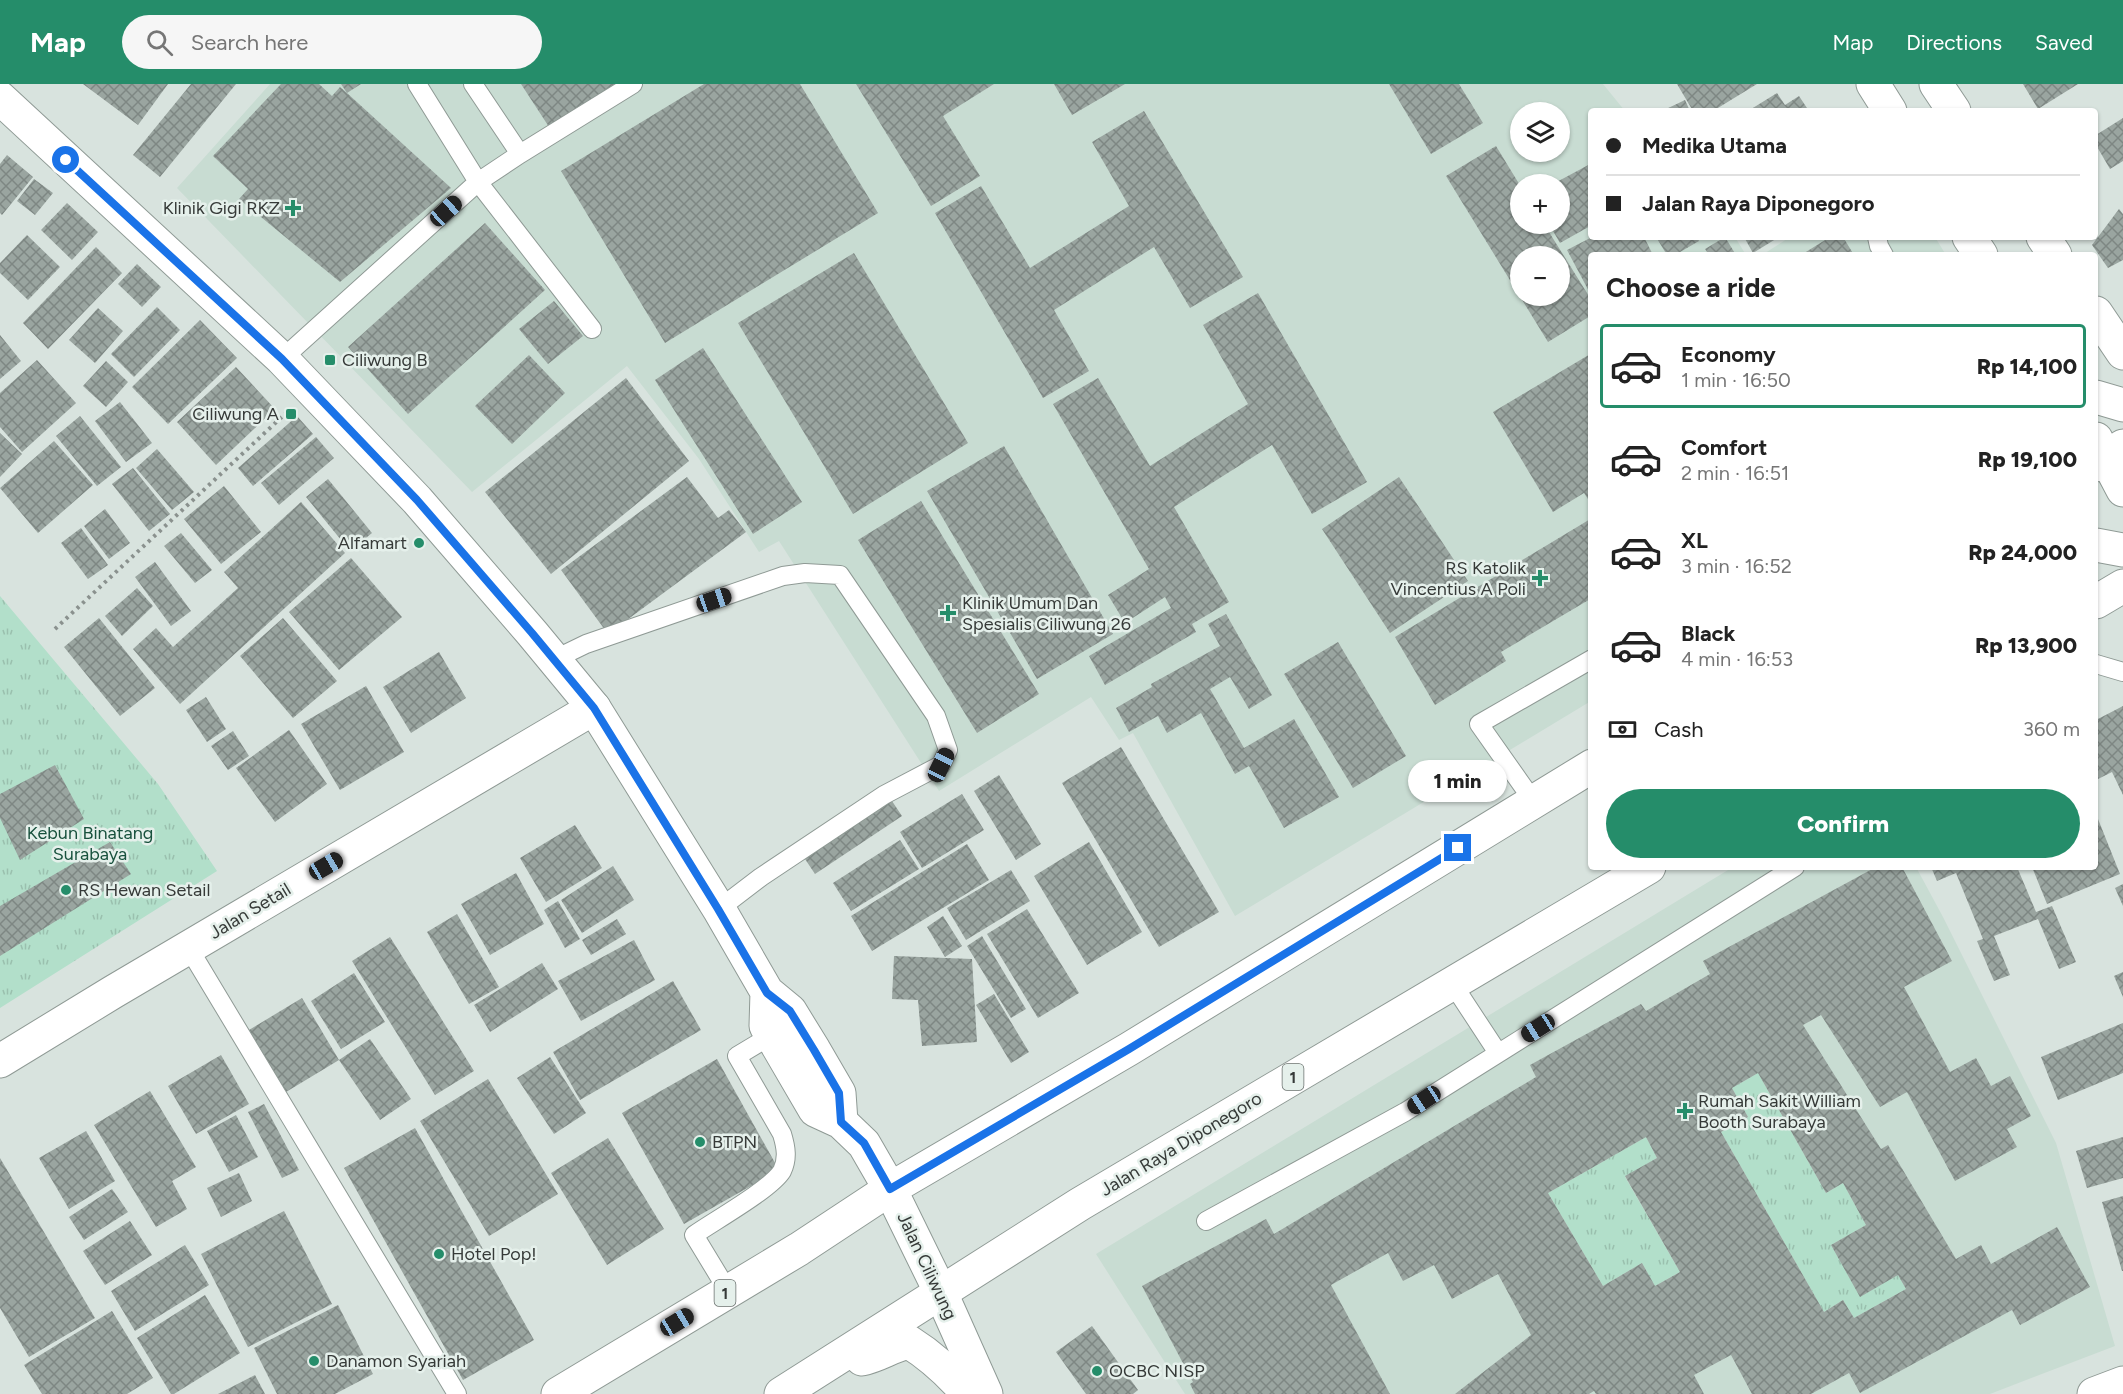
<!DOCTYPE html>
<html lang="en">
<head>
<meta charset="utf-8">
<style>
	:root { --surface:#fff; --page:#f6f6f6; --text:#222; --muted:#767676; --line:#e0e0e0; --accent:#258d6a }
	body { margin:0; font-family:Figtree,sans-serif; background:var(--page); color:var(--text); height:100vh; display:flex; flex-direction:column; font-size:22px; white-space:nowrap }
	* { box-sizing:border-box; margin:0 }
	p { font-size:20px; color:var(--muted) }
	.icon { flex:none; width:33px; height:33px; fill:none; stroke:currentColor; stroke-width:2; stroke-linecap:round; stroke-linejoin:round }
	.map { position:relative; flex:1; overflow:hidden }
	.drawer { position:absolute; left:1588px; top:168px; width:510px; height:618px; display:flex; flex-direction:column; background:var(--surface); border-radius:6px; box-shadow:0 2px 4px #0004 }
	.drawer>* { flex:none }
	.banner { position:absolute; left:1588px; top:24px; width:510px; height:132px; border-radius:6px; box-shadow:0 2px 4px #0004; display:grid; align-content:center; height:132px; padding:0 18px; background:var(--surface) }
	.fabs { position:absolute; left:1510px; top:18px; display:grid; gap:12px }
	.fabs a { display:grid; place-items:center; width:60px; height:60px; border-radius:50%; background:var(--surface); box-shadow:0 2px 4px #0004; font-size:30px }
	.end { position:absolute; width:27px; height:27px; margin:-14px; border:8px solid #1a73e8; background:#fff; box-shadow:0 0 0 3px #fff }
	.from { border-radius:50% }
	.bubble { position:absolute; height:42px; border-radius:21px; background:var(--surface); box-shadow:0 2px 4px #0004; font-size:20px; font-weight:800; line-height:42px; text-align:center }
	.car { position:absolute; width:18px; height:36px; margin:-18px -9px; border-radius:8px; box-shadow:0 0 4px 2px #0007; background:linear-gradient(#222 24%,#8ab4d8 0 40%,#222 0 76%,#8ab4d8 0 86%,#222 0) }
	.banner b { display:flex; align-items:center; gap:21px; height:57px; font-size:22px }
	.banner b+b { border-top:2px solid var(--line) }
	.banner i { width:15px; height:15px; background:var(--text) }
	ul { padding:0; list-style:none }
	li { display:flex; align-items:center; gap:18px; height:84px; margin:0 12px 9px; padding:0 6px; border:3px solid transparent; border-radius:6px }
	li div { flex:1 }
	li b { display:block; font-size:22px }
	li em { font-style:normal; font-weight:800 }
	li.on { border-color:var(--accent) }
	li>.icon { width:54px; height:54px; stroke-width:1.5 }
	h2 { padding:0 18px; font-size:27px; line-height:72px }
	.pay { display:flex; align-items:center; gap:15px; height:66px; padding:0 18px; font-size:22px }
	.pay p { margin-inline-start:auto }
	.action { display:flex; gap:12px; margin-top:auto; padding:12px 18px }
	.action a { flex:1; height:69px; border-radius:36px; background:var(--accent); color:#fff; font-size:24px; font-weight:800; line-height:69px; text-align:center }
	header { display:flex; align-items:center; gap:36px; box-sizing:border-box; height:84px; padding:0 30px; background:var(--accent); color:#fff }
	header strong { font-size:28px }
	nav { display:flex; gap:33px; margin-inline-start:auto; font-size:21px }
	.search { width:420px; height:54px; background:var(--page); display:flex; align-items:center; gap:15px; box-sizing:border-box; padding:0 21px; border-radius:33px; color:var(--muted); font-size:22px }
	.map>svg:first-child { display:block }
	.built { fill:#c8dcd2; fill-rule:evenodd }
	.grass { fill:url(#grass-tufts) }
	.building { fill:url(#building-cross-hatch); fill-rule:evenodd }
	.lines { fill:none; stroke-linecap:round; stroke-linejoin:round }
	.service-casing { stroke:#8f9a95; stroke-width:20 }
	.minor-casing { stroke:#8f9a95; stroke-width:35 }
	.secondary-casing { stroke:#8f9a95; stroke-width:35 }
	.primary-casing { stroke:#8f9a95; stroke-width:35 }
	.trunk-casing { stroke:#8f9a95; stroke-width:35 }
	.path { stroke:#8a918e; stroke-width:4; stroke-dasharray:3 4.5; stroke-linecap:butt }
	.service { stroke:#fff; stroke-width:18 }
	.minor { stroke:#fff; stroke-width:33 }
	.secondary { stroke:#fff; stroke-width:33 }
	.primary { stroke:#fff; stroke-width:33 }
	.trunk { stroke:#fff; stroke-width:33 }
	.route { stroke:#1a73e8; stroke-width:8 }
	.poi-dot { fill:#258d6a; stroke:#e5f0eb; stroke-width:2 }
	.labels { text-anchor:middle; stroke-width:5; stroke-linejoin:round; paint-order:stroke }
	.shield { fill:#e5f0eb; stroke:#6a716e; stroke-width:1.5 }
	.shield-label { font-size:16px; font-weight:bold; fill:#363a38 }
	.poi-label { font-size:18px; fill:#363a38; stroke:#e5f0eb; text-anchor:start }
	.park-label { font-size:18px; fill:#18513d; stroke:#e5f0eb }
	.street-label { font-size:18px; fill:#363a38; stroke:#e5f0eb }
</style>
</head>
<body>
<header>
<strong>Map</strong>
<div class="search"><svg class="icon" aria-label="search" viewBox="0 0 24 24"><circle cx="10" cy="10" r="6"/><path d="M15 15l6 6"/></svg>Search here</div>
<nav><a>Map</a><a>Directions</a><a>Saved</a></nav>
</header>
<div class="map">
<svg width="2123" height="1310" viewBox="0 0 2123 1310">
	<defs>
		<pattern id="grass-tufts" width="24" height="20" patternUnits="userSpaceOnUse" patternTransform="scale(1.5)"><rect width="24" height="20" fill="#b2dfca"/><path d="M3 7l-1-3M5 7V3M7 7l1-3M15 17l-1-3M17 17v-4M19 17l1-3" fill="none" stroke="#9ac0ae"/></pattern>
		<pattern id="building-cross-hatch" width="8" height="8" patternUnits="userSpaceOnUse" patternTransform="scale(1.5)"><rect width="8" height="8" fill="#9aa5a0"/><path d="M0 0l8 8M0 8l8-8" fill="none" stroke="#7e8783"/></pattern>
	</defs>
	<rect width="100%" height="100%" fill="#d8e3de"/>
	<!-- built -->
	<path class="built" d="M270,0H1603L1625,27H1592V153H1735L1746,171H1592L1591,617L1235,832L1133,649L1119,656L1091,613L939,707L779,457L759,468L699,375L627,282L472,408L177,104ZM1521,28H1560V68H1521ZM1521,100H1560V140H1521ZM1521,172H1560V212H1521Z
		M1790,153H1935L1946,171H1762Z
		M1733,783H1916L1943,833L2056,1059L2115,1262L1990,1310H1185L1096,1170Z"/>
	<!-- grass -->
	<path class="grass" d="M0,512L158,700L217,787L0,924Z
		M1758,989L1826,1109L1843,1099L1866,1141L1831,1161L1860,1212L1898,1191L1906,1205L1854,1234L1843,1216L1824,1228L1721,1048L1748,1033L1732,1004Z
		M1646,1053L1657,1074L1625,1093L1680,1188L1655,1202L1642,1179L1603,1202L1548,1109Z"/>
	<!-- building -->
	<path class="building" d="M83,0H168L138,41Z
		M191,0H236L160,93L133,71Z
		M281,0H319L332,12L340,3L347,9L341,0H361L347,9L451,104L340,198L239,115L248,105L213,72Z
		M521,0H622L551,46Z
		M704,0H800L878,129L665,259L561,87Z
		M856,0H994L943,32L980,92L931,122Z
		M1054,0H1125L1072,31Z
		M1389,0H1459L1483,39L1431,70Z
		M1677,0H1757L1713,27H1693Z
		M2023,0H2078L2038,25Z
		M1777,9L1785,21L1799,12L1809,27H1748Z
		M1685,16L1690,27H1662Z
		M1144,27L1243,193L1190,224L1154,163L1054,226L1089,287L1043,314L935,129L981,102L1030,184L1129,122L1092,58Z
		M2123,34V77L2110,85L2096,61V51Z
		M1496,62L1521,103V140H1544L1592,217V231L1548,258L1446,92ZM1521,172H1560V212H1521Z
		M7,71L33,93L2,131L0,129V80Z
		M1592,79V141L1560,159L1549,140H1560V100H1553Z
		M34,95L53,109L35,131L17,117Z
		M67,119L98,148L72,176L41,146Z
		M2119,125L2123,130V176L2108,184L2092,161Z
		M485,139L545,206L408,330L348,263Z
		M27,151L60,183L28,216L0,189V179Z
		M1592,153H1644L1653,171H1592V213L1567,166Z
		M1656,153H1697L1699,157L1675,171H1667Z
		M1725,153L1736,171H1709L1705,165Z
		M1744,153H1779L1753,169Z
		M1830,153H1843L1854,171H1801Z
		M96,163L122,189L48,265L23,239Z
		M854,169L968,359L853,430L738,239Z
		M137,180L161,203L142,223L118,200Z
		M1258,209L1367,398L1312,430L1272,361L1174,423L1229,518L1192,540L1196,548L1105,601L1089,572L1171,524L1165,513L1125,539L1108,511L1149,485L1053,320L1098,294L1150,382L1248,320L1203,241Z
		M554,217L583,252L548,280L519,245Z
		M157,223L180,246L134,293L111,270Z
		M98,224L123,247L95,279L69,256Z
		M200,236L237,274L168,340L132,303Z
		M0,251L21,277L0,295Z
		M703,264L802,418L753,450L655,296Z
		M1592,269V421L1584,409L1553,428L1493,328Z
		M529,271L565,309L512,360L475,322Z
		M37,276L76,319L22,368L0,343V309Z
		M106,277L128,298L106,323L83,302Z
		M236,283L275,325L216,381L177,338Z
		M626,294L689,377L551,490L485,408Z
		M120,318L152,359L126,378L95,337Z
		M80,332L121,383L97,402L56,352Z
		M297,332L313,350L253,402L238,384Z
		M0,349L22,370L0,393Z
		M316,353L334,374L279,421L261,399Z
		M54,357L93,401L38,449L0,404Z
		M1004,362L1113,550L1037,595L927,407Z
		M157,365L194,408L172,426L136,384Z
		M133,384L170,430L149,447L112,400Z
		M687,393L718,434L729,426L746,448L608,550L561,486Z
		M1399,393L1468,497L1390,549L1322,445Z
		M328,395L372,449L350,467L306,413Z
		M224,402L261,448L221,480L184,435Z
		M921,417L1039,610L977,649L858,456Z
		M301,418L345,469L180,620L133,565L156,544L173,563L238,504L224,488Z
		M105,425L130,459L109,475L84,442Z
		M1592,434V514L1501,568L1506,577L1435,621L1395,553Z
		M81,444L108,481L88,495L61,459Z
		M181,449L212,486L195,499L164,462Z
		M351,474L402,533L339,586L289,528Z
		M155,478L191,527L171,542L135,493Z
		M137,504L153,522L122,552L105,532Z
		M1226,530L1272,611L1249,625L1230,593L1210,605L1244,664L1294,635L1339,713L1284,744L1249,682L1235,690L1201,629L1167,649L1158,632L1129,648L1116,624L1152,603L1151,600L1220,562L1208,540Z
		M99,534L155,604L120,632L64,563Z
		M283,534L337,597L293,634L240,572Z
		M1338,558L1406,672L1353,704L1284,590Z
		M439,568L466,614L411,649L383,603Z
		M366,602L404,668L340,706L301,640Z
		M206,613L226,645L207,658L186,626Z
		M2123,622V711L2112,688L2096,696V636Z
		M289,646L327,700L275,738L236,684Z
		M233,647L249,672L228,686L211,662Z
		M1121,663L1219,828L1159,863L1062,699Z
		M55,681L84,735L20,776L0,734V710Z
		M999,691L1041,760L1016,776L974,707Z
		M962,710L984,746L922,784L900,748Z
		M888,711L902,732L815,790L801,769Z
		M2096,730L2120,790L2047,820L2032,783H2096Z
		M575,741L602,784L546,818L520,774Z
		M900,756L919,785L851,827L833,799Z
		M110,758L131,790L0,872V822Z
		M1089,758L1142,848L1087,881L1034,792Z
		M967,760L989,796L872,867L851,832Z
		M613,782L634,816L582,849L561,816Z
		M1876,783H1902L1952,877L1904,903L1950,988L1976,974L1991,1002L2010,992L2031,1032L2007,1045L2017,1063L1955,1097L1907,1008L1880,1023L1821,931L1803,941L1881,1065L1888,1061L1956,1175L1981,1161L1991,1180L2057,1143L2090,1203L2020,1241L2012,1226L1860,1309L1849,1289L1811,1310H1752L1731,1271L1694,1291L1704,1310H1596L1594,1307L1589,1310H1455L1531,1251L1498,1190L1452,1215L1434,1181L1403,1197L1388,1169L1331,1201L1390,1310H1195L1190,1300L1193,1298L1142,1202L1266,1135L1274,1150L1536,993L1530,981L1641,920L1646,927L1710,890L1703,877ZM1758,989L1826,1109L1843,1099L1866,1141L1831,1161L1860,1213L1898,1191L1906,1205L1854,1234L1843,1216L1824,1228L1721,1048L1748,1033L1732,1004ZM1646,1053L1657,1074L1625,1092L1680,1188L1655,1202L1642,1179L1603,1202L1548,1109Z
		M1931,783H2017L2036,828L2052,822L2076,878L2059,885L2038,835L1994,852L2010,891L1994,897L1977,857L1983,855L1956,789L1937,797Z
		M1011,786L1030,817L966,856L947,824Z
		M516,789L544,840L490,871L461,820Z
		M2123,800V822L2115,804Z
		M558,817L580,855L565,864L544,826Z
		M1027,825L1079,909L1038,934L987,850Z
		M457,830L499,903L469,920L427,848Z
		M943,832L962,862L945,873L927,843Z
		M617,835L626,850L591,871L582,856Z
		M982,852L1026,925L1011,934L967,862Z
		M390,853L474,987L435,1011L352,877Z
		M634,856L655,896L581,937L558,897Z
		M894,872L972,875L977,958L922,962L918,916L892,915Z
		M542,879L558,905L490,948L474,921Z
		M2123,888V913L2114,892Z
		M354,889L385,938L341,965L311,917Z
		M673,897L701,946L580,1016L553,968Z
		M994,910L1029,968L1011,979L976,921Z
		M302,914L339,976L286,1008L249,946Z
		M2123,939V989L2058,1016L2041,973Z
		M370,955L411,1015L380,1036L339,976Z
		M221,971L249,1020L196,1050L168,1002Z
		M550,973L586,1029L554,1050L517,994Z
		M717,975L779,1086L684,1140L622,1029Z
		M488,995L558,1110L489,1152L420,1037Z
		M150,1007L196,1083L172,1097L187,1125L156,1143L94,1041Z
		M264,1020L299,1086L282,1094L248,1028Z
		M236,1031L258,1073L229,1088L207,1047Z
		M415,1044L534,1256L463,1296L344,1084Z
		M86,1047L115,1097L69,1125L39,1074Z
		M2123,1053V1094L2087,1104L2076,1067Z
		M608,1054L664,1145L607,1181L551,1089Z
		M0,1074L95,1234L29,1273L0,1224Z
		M239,1089L252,1117L221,1133L207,1104Z
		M112,1105L128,1128L84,1156L69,1133Z
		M2123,1112V1187H2122L2102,1118Z
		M284,1127L332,1220L248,1263L201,1170Z
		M130,1137L152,1171L105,1201L83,1167Z
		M185,1161L209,1201L135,1247L111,1207Z
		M205,1211L240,1269L174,1310H171L137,1254Z
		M338,1221L373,1290L335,1310H277L254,1264Z
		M112,1227L153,1294L127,1310H42L24,1281Z
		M1092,1242L1138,1306L1133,1310H1086L1056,1268Z
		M255,1291L265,1310H218Z"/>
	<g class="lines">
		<defs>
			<path id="service" d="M417,0L478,98L592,245
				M473,0L520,70
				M1877,153L1879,162L1884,171
				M282,275L478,98L520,70L633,0
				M553,576L586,560L783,492L805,489L840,491L936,632L948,666L941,681L884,711L761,793L719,825
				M2096,580L2123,588
				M1534,718L1479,640L1592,575
				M188,863L457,1310
				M1452,899L1498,969
				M1206,1137L1405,1028L1795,783
				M728,1207L694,1151C714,1137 771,1105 782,1087C788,1075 786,1063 782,1050L737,972L772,951"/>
			<path id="minor" d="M0,977L113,908L594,624
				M2094,1310L2123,1299"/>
			<path id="secondary" d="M0,14L282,275L417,416L532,549L594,624L719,825L767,908L790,927L814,966L839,1009L841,1038
				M767,908L766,942L815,1026L841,1038L864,1060L890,1105L940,1207L986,1310"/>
			<path id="primary" d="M1873,0L1890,27
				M1936,0L1954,27
				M1969,153L1981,171
				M2043,153L2055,171
				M2096,229L2123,269
				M2096,355L2123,406"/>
			<path id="trunk" d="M2096,313L2123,321
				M2096,381L2123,362
				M2096,461L2123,466
				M2096,518L2123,502
				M862,1275C880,1271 891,1262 909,1258C933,1273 950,1289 968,1310
				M558,1310L799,1165L890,1105L1129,965L1592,682
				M781,1310L1080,1120L1649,783"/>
		</defs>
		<!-- service casing -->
		<use href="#service" class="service-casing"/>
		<!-- minor casing -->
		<use href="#minor" class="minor-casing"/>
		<!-- secondary casing -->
		<use href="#secondary" class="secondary-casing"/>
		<!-- primary casing -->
		<use href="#primary" class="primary-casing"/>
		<!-- trunk casing -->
		<use href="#trunk" class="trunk-casing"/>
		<!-- path -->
		<path class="path" d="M55,545L286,329"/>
		<!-- service -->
		<use href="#service" class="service"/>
		<!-- minor -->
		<use href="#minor" class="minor"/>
		<!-- secondary -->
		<use href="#secondary" class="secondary"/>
		<!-- primary -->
		<use href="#primary" class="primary"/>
		<!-- trunk -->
		<use href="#trunk" class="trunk"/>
	</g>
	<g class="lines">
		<!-- route -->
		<path class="route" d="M66,76L282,275L417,416L532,549L594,624L718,825L767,909L790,927L814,966L839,1009L841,1038L864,1059L890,1105L1129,965L1458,764"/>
	</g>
	<!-- markers -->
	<g class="poi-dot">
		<path d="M290 115h6v6h6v6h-6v6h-6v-6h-6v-6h6z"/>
		<rect x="324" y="270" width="12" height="12" rx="3"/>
		<rect x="285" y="324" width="12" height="12" rx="3"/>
		<circle cx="419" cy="459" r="6"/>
		<path d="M1537 485h6v6h6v6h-6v6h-6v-6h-6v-6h6z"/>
		<path d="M945 520h6v6h6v6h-6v6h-6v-6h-6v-6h6z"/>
		<circle cx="66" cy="806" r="6"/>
		<path d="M1682 1018h6v6h6v6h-6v6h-6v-6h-6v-6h6z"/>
		<circle cx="700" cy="1058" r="6"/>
		<circle cx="439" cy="1170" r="6"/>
		<circle cx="314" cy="1277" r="6"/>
		<circle cx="1097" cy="1287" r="6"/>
	</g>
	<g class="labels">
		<!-- shield labels -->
		<g class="shield">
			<rect x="1282.5" y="980" width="21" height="26" rx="4.5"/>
			<rect x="714.5" y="1196" width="21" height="26" rx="4.5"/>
		</g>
		<g class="shield-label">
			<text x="1293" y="999">1</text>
			<text x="725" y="1215">1</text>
		</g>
		<!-- poi labels -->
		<g class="poi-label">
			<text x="280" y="130" text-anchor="end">Klinik Gigi RKZ</text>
			<text x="342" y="282">Ciliwung B</text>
			<text x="279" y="336" text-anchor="end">Ciliwung A</text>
			<text x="407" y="465" text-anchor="end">Alfamart</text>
			<text x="1526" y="490" text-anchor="end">RS Katolik<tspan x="1526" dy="21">Vincentius A Poli</tspan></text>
			<text x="962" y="525">Klinik Umum Dan<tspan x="962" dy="21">Spesialis Ciliwung 26</tspan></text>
			<text x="78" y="812">RS Hewan Setail</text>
			<text x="1698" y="1023">Rumah Sakit William<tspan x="1698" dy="21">Booth Surabaya</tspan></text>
			<text x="712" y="1064">BTPN</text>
			<text x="451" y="1176">Hotel Pop!</text>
			<text x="326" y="1283">Danamon Syariah</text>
			<text x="1109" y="1293">OCBC NISP</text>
		</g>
		<!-- park labels -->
		<g class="park-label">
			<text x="90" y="755">Kebun Binatang<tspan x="90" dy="21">Surabaya</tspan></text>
		</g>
		<!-- street labels -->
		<g class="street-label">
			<text transform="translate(250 827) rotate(-31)" y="6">Jalan Setail</text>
			<text transform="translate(1181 1060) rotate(-31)" y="6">Jalan Raya Diponegoro</text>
			<text transform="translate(927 1182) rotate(65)" y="6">Jalan Ciliwung</text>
		</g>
	</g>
</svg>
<div class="fabs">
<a><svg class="icon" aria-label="layers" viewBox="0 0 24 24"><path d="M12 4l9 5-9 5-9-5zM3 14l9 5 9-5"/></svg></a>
<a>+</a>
<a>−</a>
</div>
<i class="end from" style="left:66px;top:76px"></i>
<i class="end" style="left:1458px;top:764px"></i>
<div class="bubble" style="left:1408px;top:676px;width:99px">1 min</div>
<i class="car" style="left:446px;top:127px;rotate:48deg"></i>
<i class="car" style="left:714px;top:516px;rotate:71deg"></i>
<i class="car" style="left:941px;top:681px;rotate:26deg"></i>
<i class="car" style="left:326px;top:782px;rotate:60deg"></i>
<i class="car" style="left:1538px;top:944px;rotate:238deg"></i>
<i class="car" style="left:1424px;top:1016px;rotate:237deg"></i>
<i class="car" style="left:677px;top:1238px;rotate:59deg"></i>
<div class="banner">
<b><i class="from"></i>Medika Utama</b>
<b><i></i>Jalan Raya Diponegoro</b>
</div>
<section class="drawer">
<h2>Choose a ride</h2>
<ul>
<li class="on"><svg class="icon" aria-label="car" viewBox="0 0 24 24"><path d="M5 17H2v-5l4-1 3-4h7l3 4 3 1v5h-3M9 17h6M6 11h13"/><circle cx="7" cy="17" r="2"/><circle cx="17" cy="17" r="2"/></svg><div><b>Economy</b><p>1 min · 16:50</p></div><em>Rp 14,100</em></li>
<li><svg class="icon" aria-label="car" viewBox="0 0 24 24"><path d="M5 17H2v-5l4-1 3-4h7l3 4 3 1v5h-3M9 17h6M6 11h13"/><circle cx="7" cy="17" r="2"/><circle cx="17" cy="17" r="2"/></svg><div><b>Comfort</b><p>2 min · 16:51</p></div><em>Rp 19,100</em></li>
<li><svg class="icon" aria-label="car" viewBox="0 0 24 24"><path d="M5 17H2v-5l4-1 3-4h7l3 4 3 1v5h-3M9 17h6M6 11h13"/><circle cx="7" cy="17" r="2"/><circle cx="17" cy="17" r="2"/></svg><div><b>XL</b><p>3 min · 16:52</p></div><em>Rp 24,000</em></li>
<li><svg class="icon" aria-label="car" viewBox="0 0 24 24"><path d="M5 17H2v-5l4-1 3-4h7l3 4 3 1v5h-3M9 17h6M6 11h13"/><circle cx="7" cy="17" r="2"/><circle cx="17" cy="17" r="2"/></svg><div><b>Black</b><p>4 min · 16:53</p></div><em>Rp 13,900</em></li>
</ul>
<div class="pay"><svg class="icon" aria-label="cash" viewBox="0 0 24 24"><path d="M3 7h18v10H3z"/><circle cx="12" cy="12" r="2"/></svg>Cash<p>360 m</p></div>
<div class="action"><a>Confirm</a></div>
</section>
</div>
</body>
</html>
